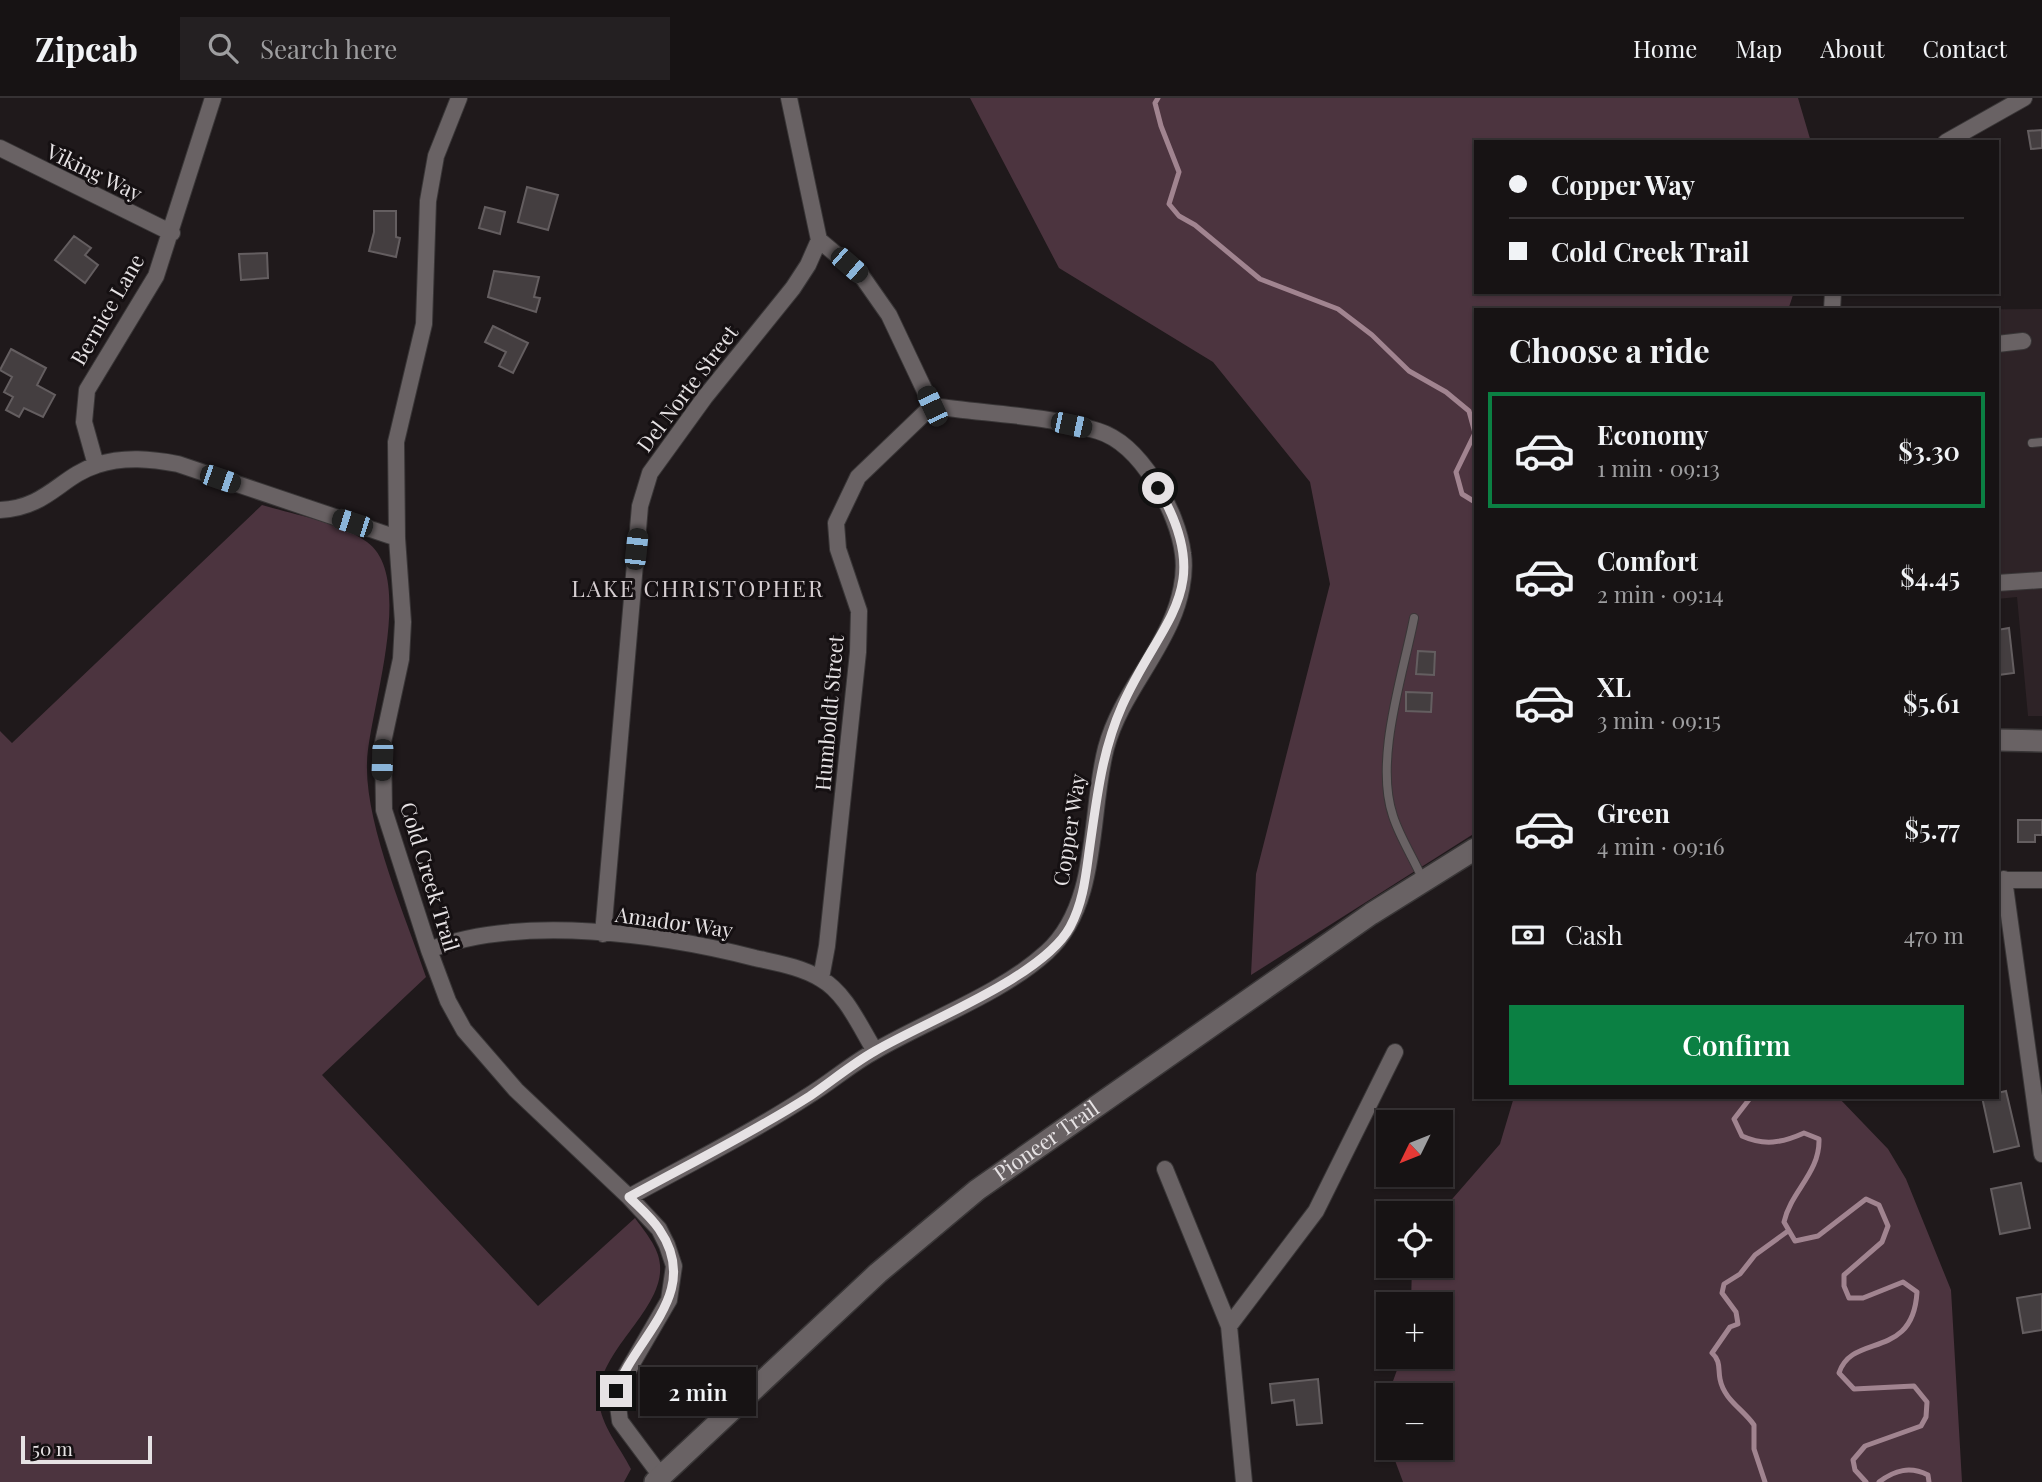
<!DOCTYPE html>
<html lang="en">
<head>
<meta charset="utf-8">
<style>
	:root { --surface:#171314; --page:#242022; --text:#f1f3f6; --muted:#9e9ea0; --line:#363234; --accent:#0b8043 }
	body { margin:0; font-family:"Playfair Display",serif; background:var(--page); color:var(--text); height:100vh; display:flex; flex-direction:column; font-size:26px; white-space:nowrap }
	* { box-sizing:border-box; margin:0 }
	p { font-size:23px; color:var(--muted) }
	.icon { flex:none; width:38px; height:38px; fill:none; stroke:currentColor; stroke-width:2; stroke-linecap:round; stroke-linejoin:round }
	.map { position:relative; flex:1; overflow:hidden }
	.drawer { position:absolute; left:1474px; top:210px; width:525px; height:791px; display:flex; flex-direction:column; background:var(--surface); border-radius:0px; box-shadow:0 2px 5px #0004,0 0 0 2px var(--line) }
	.drawer>* { flex:none }
	.top-card { position:absolute; left:1474px; top:42px; width:525px; height:154px; border-radius:0px; box-shadow:0 2px 5px #0004,0 0 0 2px var(--line); display:grid; align-content:center; height:154px; padding:0 35px; background:var(--surface) }
	.needle { width:46px; rotate:227deg }
	.controls { position:absolute; left:1376px; top:1012px; display:grid; gap:14px }
	.controls a { display:grid; place-items:center; width:77px; height:77px; border-radius:0px; background:var(--surface); box-shadow:0 2px 5px #0004,0 0 0 2px var(--line); font-size:35px }
	.scale { position:absolute; left:21px; bottom:18px; width:131px; box-sizing:border-box; padding-left:7px; border:4px solid #e6e2e4; border-top:0; font-size:19px; line-height:24px; white-space:nowrap; color:#e6e2e4; -webkit-text-stroke:5px #151012; paint-order:stroke }
	.end { position:absolute; width:32px; height:32px; margin:-16px; border:9px solid #e6e2e4; background:#111; box-shadow:0 0 0 4px #111 }
	.from { border-radius:50% }
	.bubble { position:absolute; height:49px; border-radius:0px; background:var(--surface); box-shadow:0 2px 5px #0004,0 0 0 2px var(--line); font-size:23px; font-weight:600; line-height:49px; text-align:center }
	.car { position:absolute; width:21px; height:42px; margin:-21px -10px; border-radius:9px; box-shadow:0 0 5px 2px #0007; background:linear-gradient(#222 24%,#8ab4d8 0 40%,#222 0 76%,#8ab4d8 0 86%,#222 0) }
	.top-card b { display:flex; align-items:center; gap:24px; height:66px; font-size:26px }
	.top-card b+b { border-top:2px solid var(--line) }
	.top-card i { width:18px; height:18px; background:var(--text) }
	ul { padding:0; list-style:none }
	li { display:flex; align-items:center; gap:21px; height:116px; margin:0 14px 10px; padding:0 21px; border:4px solid transparent; border-radius:0px }
	li div { flex:1 }
	li b { display:block; font-size:26px }
	li em { font-style:normal; font-weight:600 }
	li.current { border-color:var(--accent) }
	li>.icon { width:63px; height:63px; stroke-width:1.5 }
	h2 { padding:0 35px; font-size:32px; line-height:84px }
	.pay { display:flex; align-items:center; gap:18px; height:77px; padding:0 35px; font-size:26px }
	.pay p { margin-inline-start:auto }
	.action { display:flex; gap:14px; margin-top:auto; padding:14px 35px }
	.action a { flex:1; height:80px; border-radius:0px; background:var(--accent); color:#fff; font-size:28px; font-weight:600; line-height:80px; text-align:center }
	header { display:flex; align-items:center; gap:42px; box-sizing:border-box; height:98px; padding:0 35px; background:var(--surface); border-bottom:2px solid var(--line) }
	header strong { font-size:33px }
	nav { display:flex; gap:38px; margin-inline-start:auto; font-size:24px }
	.search { width:490px; height:63px; background:var(--page); display:flex; align-items:center; gap:18px; box-sizing:border-box; padding:0 24px; border-radius:0px; color:var(--muted); font-size:26px }
	.map>svg:first-child { display:block }
	.built { fill:#2e2327 }
	.green { fill:#4c343f }
	.lines { fill:none; stroke-linecap:round; stroke-linejoin:round }
	.stream { stroke:#a18490; stroke-width:5 }
	.building { fill:#443e40; stroke:#645e60; stroke-width:2 }
	.service-casing { stroke:#393637; stroke-width:10 }
	.minor-casing { stroke:#393637; stroke-width:18 }
	.secondary-casing { stroke:#393637; stroke-width:24 }
	.service { stroke:#696264; stroke-width:8 }
	.minor { stroke:#696264; stroke-width:16 }
	.secondary { stroke:#696264; stroke-width:21 }
	.route { stroke:#e6e2e4; stroke-width:9 }
	.labels { text-anchor:middle; stroke-width:6; stroke-linejoin:round; paint-order:stroke }
	.street-label { font-size:21px; fill:#e6e2e4; stroke:#151012 }
	.neighbourhood-label { font-size:23px; letter-spacing:2px; fill:#d5cdd0; stroke:#151012 }
</style>
</head>
<body>
<header>
<strong>Zipcab</strong>
<div class="search"><svg class="icon" aria-label="search" viewBox="0 0 24 24"><circle cx="10" cy="10" r="6"/><path d="M15 15l6 6"/></svg>Search here</div>
<nav><a>Home</a><a>Map</a><a>About</a><a>Contact</a></nav>
</header>
<div class="map">
<svg width="2042" height="1384" viewBox="0 0 2042 1384">
	<rect width="100%" height="100%" fill="#1f191b"/>
	<!-- built -->
	<path class="built" d="M2042,211V618H2028L2017,499L1997,501V212H1929Z"/>
	<!-- green -->
	<path class="green" d="M970,0H1798L1811,44H1475V194H1794L1788,212H1475V735L1251,877L1256,776L1330,486L1310,384L1213,264L1059,170Z
		M262,407C295,417 339,424 367,444C417,480 368,616 367,665C365,727 406,819 426,879L322,977L538,1208L635,1120C644,1133 659,1149 660,1167C664,1213 595,1254 599,1303C601,1328 620,1349 631,1371L624,1384H0V633L12,645Z
		M1514,999H1838L1888,1051L1906,1081L1951,1192L1962,1384H1403L1390,1349H1440V1297H1388L1402,1258H1440V1206H1411L1412,1167H1440V1115L1500,1046Z"/>
	<g class="lines">
		<!-- stream -->
		<path class="stream" d="M1158,0L1155,5L1161,28L1179,74L1169,106L1179,118L1195,127L1260,181L1338,211L1372,237L1409,273L1446,294L1469,313L1475,335L1456,374L1462,396L1475,404
			M1751,999L1734,1021L1742,1038C1764,1048 1782,1045 1804,1035L1819,1041C1820,1075 1791,1093 1784,1124L1795,1143L1818,1138L1866,1101L1879,1107L1888,1128L1882,1144L1844,1177V1188L1849,1200H1863L1903,1184L1917,1194C1913,1263 1852,1234 1839,1275L1854,1291L1914,1288L1927,1304L1926,1319L1921,1328L1865,1348L1853,1362L1855,1372L1866,1384
			M1765,1384L1754,1351V1327C1743,1311 1724,1302 1720,1281C1718,1271 1721,1263 1712,1255L1730,1229L1738,1226L1736,1214L1722,1195L1724,1186L1740,1176L1755,1157L1788,1133
			M1879,1384C1895,1372 1910,1368 1928,1377L1929,1384"/>
	</g>
	<!-- building -->
	<path class="building" d="M2042,32V50L2031,51L2028,33Z
		M527,89L558,97L548,132L518,124Z
		M485,109L505,114L500,136L479,130Z
		M374,113H396V139L400,140L396,159L369,153L374,134Z
		M74,138L91,150L85,157L98,167L85,185L55,162Z
		M267,155L268,180L241,182L239,156Z
		M494,173L539,179L534,199L540,200L536,214L488,199Z
		M493,228L528,245L513,275L499,268L506,254L485,244Z
		M11,251L46,270L37,287L55,297L43,319L24,310L19,319L6,312L13,299L4,294L12,279L0,272Z
		M2009,530L2014,575L1998,577L1997,532Z
		M1418,553L1435,554L1434,577L1416,576Z
		M1406,594L1432,595L1431,614L1406,613Z
		M2018,722H2042V737H2035V744H2018Z
		M2006,993L2019,1048L1994,1054L1982,999H1997V995Z
		M2021,1085L2030,1130L2000,1136L1991,1091Z
		M2042,1196V1232L2023,1235L2017,1200Z
		M1318,1281L1322,1325L1297,1327L1294,1302L1272,1305L1270,1286Z"/>
	<g class="lines">
		<defs>
			<path id="service" d="M2032,345L2042,344
				M1414,520C1403,577 1374,662 1393,718C1400,740 1414,761 1423,782"/>
			<path id="minor" d="M459,0L436,58L428,103L424,226L396,344L397,440L403,524L401,561L383,644L384,712L429,852L448,903L464,932L516,992L629,1099L659,1131L667,1147L674,1168L669,1202L616,1293L620,1323L661,1378
				M1946,44L2024,0
				M0,50L172,135
				M1832,212L1833,194
				M1997,246L2023,243
				M96,367L84,324L87,292L156,178L213,0
				M0,412C47,410 61,378 97,367C124,358 152,361 178,366L397,440
				M1997,485L2042,482
				M2004,781L2042,1056
				M1997,782H2042
				M603,836L640,408L650,375L705,299L793,190L808,167L819,142L789,0
				M429,852C520,816 662,836 755,860C777,865 802,869 821,881C846,895 860,929 875,953
				M821,880L827,848L858,554L859,513L838,451L836,425L858,379L932,308
				M1165,1071L1229,1228L1244,1384
				M629,1099C689,1066 751,1035 808,998C831,984 851,966 875,953C930,921 1001,896 1047,854C1100,806 1089,715 1106,650C1119,602 1152,567 1171,523C1180,503 1186,477 1183,456C1178,414 1141,346 1098,333C1045,317 987,316 932,308L889,217L861,177L819,142
				M1229,1228L1316,1113L1395,954"/>
			<g id="secondary">
				<path d="M1997,642L2042,643"/>
				<path id="s1" d="M655,1384L878,1175L977,1092L1371,816L1475,751"/>
			</g>
		</defs>
		<!-- service casing -->
		<use href="#service" class="service-casing"/>
		<!-- minor casing -->
		<use href="#minor" class="minor-casing"/>
		<!-- secondary casing -->
		<use href="#secondary" class="secondary-casing"/>
		<!-- service -->
		<use href="#service" class="service"/>
		<!-- minor -->
		<use href="#minor" class="minor"/>
		<!-- secondary -->
		<use href="#secondary" class="secondary"/>
	</g>
	<g class="lines">
		<!-- route -->
		<path class="route" d="M616,1293C636,1237 703,1195 659,1131C651,1119 639,1109 629,1099C689,1066 752,1035 810,998C832,983 852,966 875,953C926,923 1043,879 1070,829C1084,803 1086,775 1090,747C1097,699 1102,653 1122,608C1160,522 1218,492 1158,390"/>
	</g>
	<g class="labels">
		<!-- street labels -->
		<g class="street-label">
			<text transform="translate(94 75) rotate(26)" y="7">Viking Way</text>
			<text transform="translate(108 212) rotate(-60)" y="7">Bernice Lane</text>
			<text transform="translate(688 291) rotate(-53)" y="7">Del Norte Street</text>
			<text transform="translate(830 615) rotate(-85)" y="7">Humboldt Street</text>
			<text transform="translate(1070 732) rotate(-81)" y="7">Copper Way</text>
			<text transform="translate(429 779) rotate(73)" y="7">Cold Creek Trail</text>
			<text transform="translate(674 825) rotate(8)" y="7">Amador Way</text>
			<text dy="7" stroke="none"><textPath href="#s1" startOffset="520">Pioneer Trail</textPath></text>
		</g>
		<!-- neighbourhood labels -->
		<g class="neighbourhood-label">
			<text x="698" y="499">LAKE CHRISTOPHER</text>
		</g>
	</g>
</svg>
<div class="controls">
<a><svg class="needle" viewBox="-14 -14 28 28"><path d="M0-13l5 13h-10z" fill="#e53935"/><path d="M0 13l5-13h-10z" fill="#9e9ea0"/></svg></a>
<a><svg class="icon" aria-label="locate" viewBox="0 0 24 24"><circle cx="12" cy="12" r="6"/><path d="M12 2v4M12 18v4M2 12h4M18 12h4"/></svg></a>
<a>+</a>
<a>−</a>
</div>
<div class="scale">50 m</div>
<i class="end from" style="left:1158px;top:390px"></i>
<i class="end" style="left:616px;top:1293px"></i>
<div class="bubble" style="left:640px;top:1269px;width:116px">2 min</div>
<i class="car" style="left:849px;top:167px;rotate:131deg"></i>
<i class="car" style="left:932px;top:308px;rotate:335deg"></i>
<i class="car" style="left:1071px;top:327px;rotate:102deg"></i>
<i class="car" style="left:220px;top:381px;rotate:109deg"></i>
<i class="car" style="left:352px;top:425px;rotate:288deg"></i>
<i class="car" style="left:636px;top:451px;rotate:6deg"></i>
<i class="car" style="left:382px;top:662px;rotate:182deg"></i>
<div class="top-card">
<b><i class="from"></i>Copper Way</b>
<b><i></i>Cold Creek Trail</b>
</div>
<section class="drawer">
<h2>Choose a ride</h2>
<ul>
<li class="current"><svg class="icon" aria-label="car" viewBox="0 0 24 24"><path d="M5 17H2v-5l4-1 3-4h7l3 4 3 1v5h-3M9 17h6M6 11h13"/><circle cx="7" cy="17" r="2"/><circle cx="17" cy="17" r="2"/></svg><div><b>Economy</b><p>1 min · 09:13</p></div><em>$3.30</em></li>
<li><svg class="icon" aria-label="car" viewBox="0 0 24 24"><path d="M5 17H2v-5l4-1 3-4h7l3 4 3 1v5h-3M9 17h6M6 11h13"/><circle cx="7" cy="17" r="2"/><circle cx="17" cy="17" r="2"/></svg><div><b>Comfort</b><p>2 min · 09:14</p></div><em>$4.45</em></li>
<li><svg class="icon" aria-label="car" viewBox="0 0 24 24"><path d="M5 17H2v-5l4-1 3-4h7l3 4 3 1v5h-3M9 17h6M6 11h13"/><circle cx="7" cy="17" r="2"/><circle cx="17" cy="17" r="2"/></svg><div><b>XL</b><p>3 min · 09:15</p></div><em>$5.61</em></li>
<li><svg class="icon" aria-label="car" viewBox="0 0 24 24"><path d="M5 17H2v-5l4-1 3-4h7l3 4 3 1v5h-3M9 17h6M6 11h13"/><circle cx="7" cy="17" r="2"/><circle cx="17" cy="17" r="2"/></svg><div><b>Green</b><p>4 min · 09:16</p></div><em>$5.77</em></li>
</ul>
<div class="pay"><svg class="icon" aria-label="cash" viewBox="0 0 24 24"><path d="M3 7h18v10H3z"/><circle cx="12" cy="12" r="2"/></svg>Cash<p>470 m</p></div>
<div class="action"><a>Confirm</a></div>
</section>
</div>
</body>
</html>
